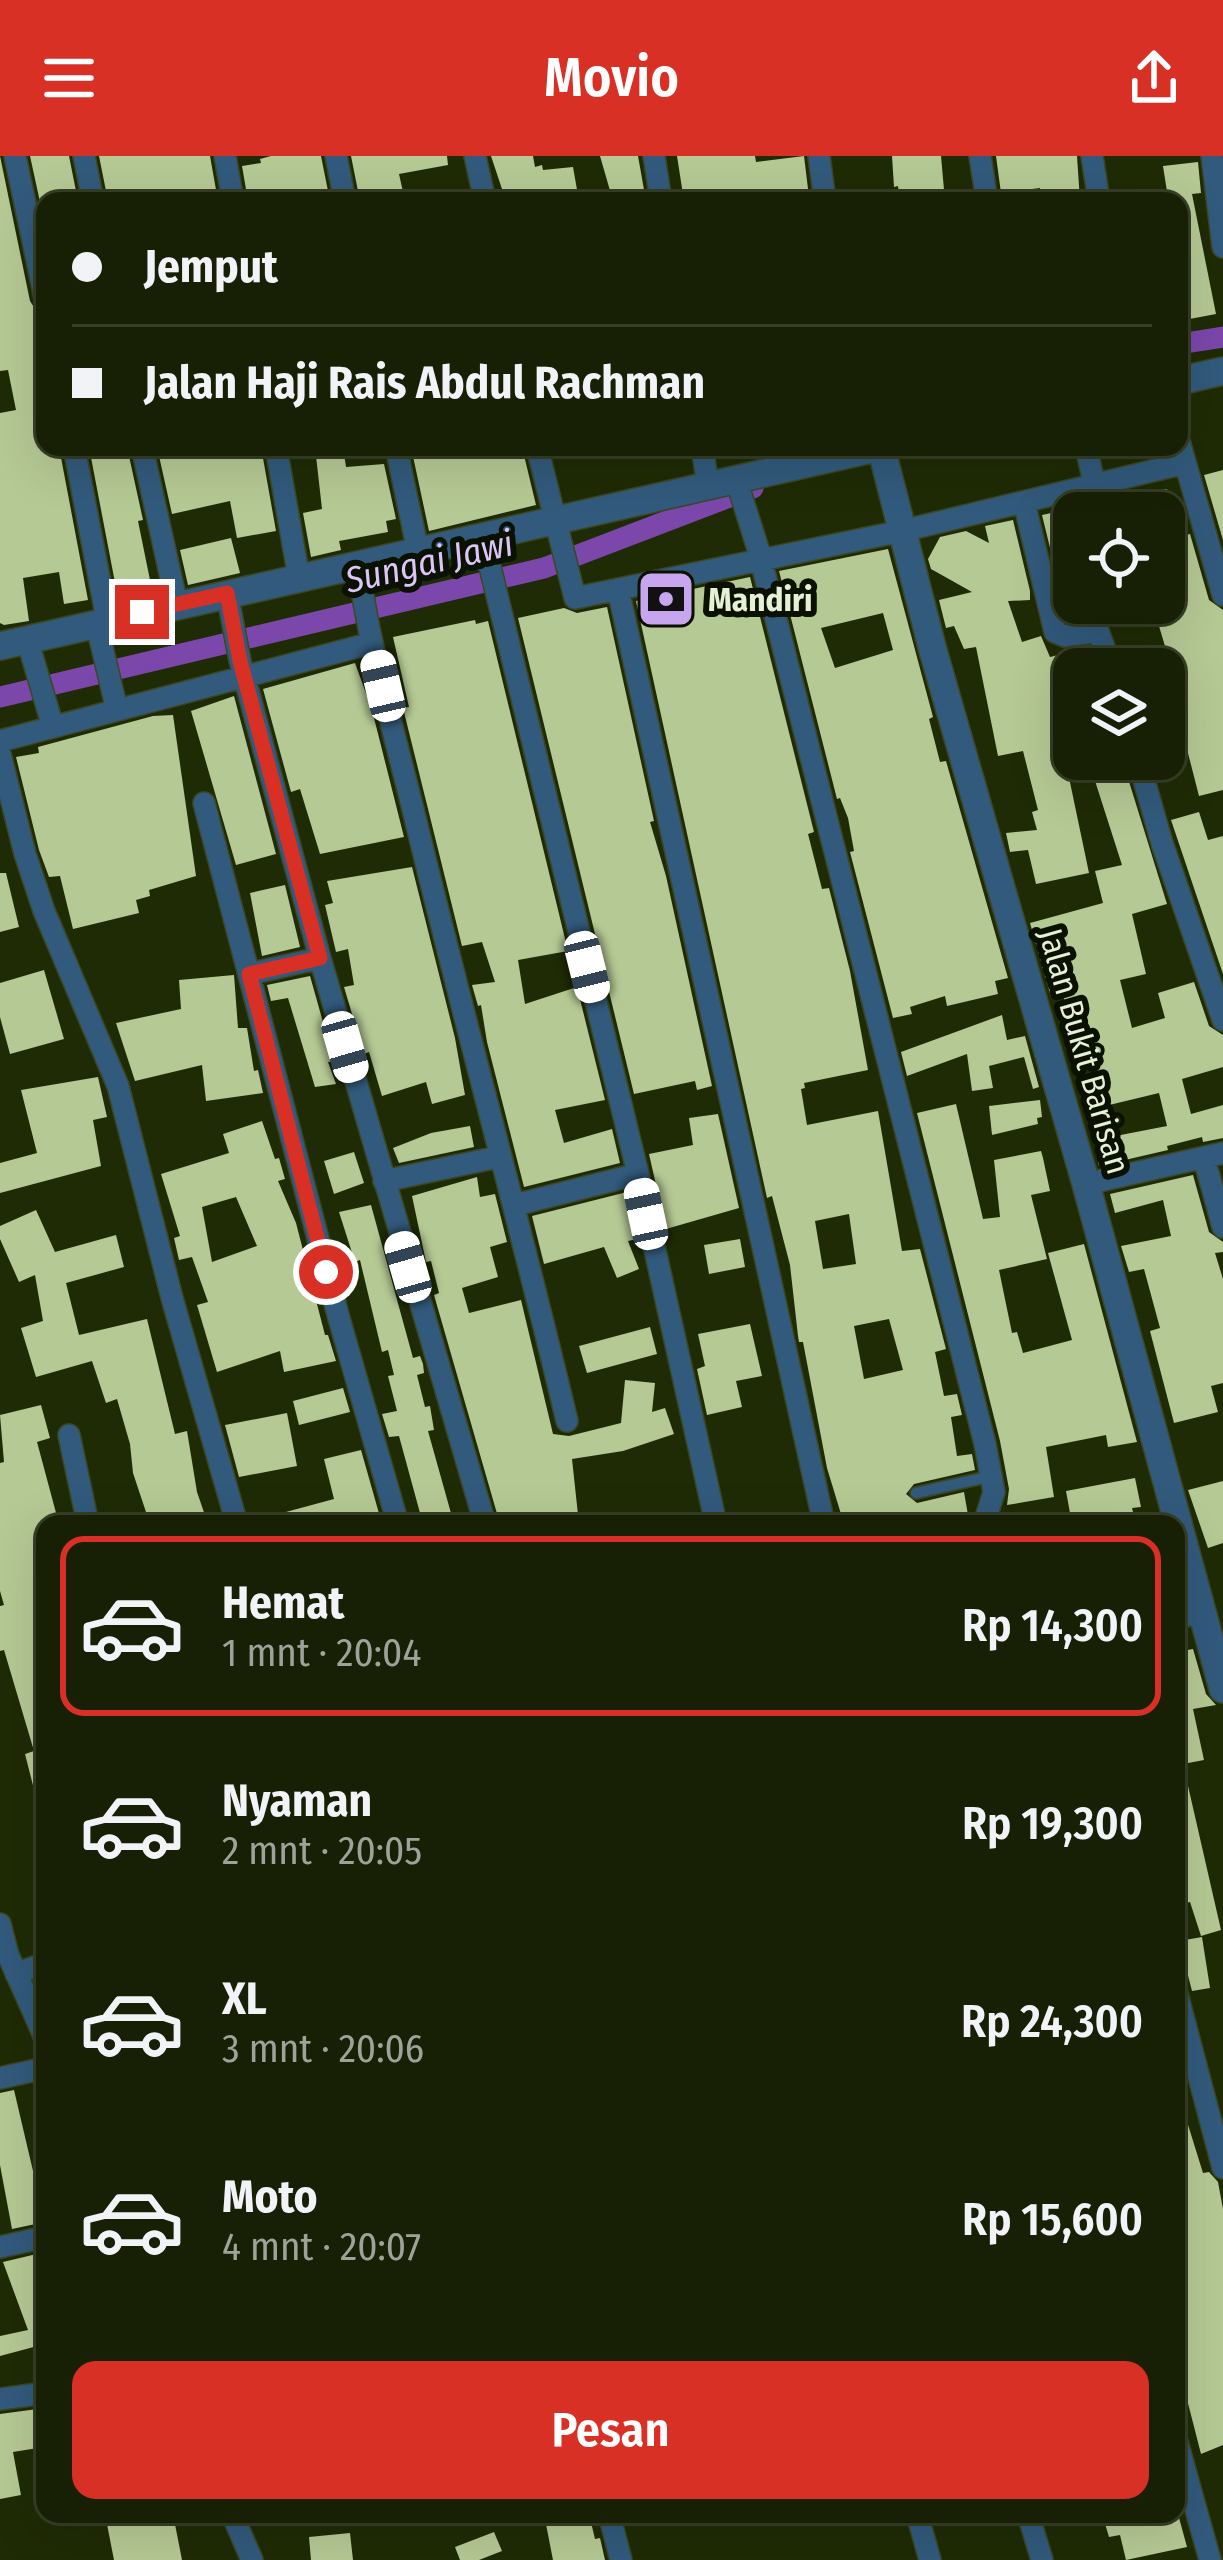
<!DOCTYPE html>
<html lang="id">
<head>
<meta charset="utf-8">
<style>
	:root { --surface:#172004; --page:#242d13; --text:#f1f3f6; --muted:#9ea39a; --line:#363e26; --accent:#d93025 }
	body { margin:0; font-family:"Fira Sans Condensed",sans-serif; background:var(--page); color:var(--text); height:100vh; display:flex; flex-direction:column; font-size:45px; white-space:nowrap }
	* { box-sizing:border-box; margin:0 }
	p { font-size:39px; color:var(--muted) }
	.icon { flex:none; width:66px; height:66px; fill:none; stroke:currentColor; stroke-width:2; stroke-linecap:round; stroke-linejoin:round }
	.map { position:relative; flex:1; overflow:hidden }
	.details { position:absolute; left:36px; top:1359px; width:1149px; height:1008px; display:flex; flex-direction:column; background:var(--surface); border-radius:24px; box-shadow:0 12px 48px #0002,0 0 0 3px var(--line) }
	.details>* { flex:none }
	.hud { position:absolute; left:36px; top:36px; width:1152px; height:264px; border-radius:24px; box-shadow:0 12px 48px #0002,0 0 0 3px var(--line); display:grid; align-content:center; height:264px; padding:0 36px; background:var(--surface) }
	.tools { position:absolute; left:1053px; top:336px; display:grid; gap:24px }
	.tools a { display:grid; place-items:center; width:132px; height:132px; border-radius:24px; background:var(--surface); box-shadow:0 12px 48px #0002,0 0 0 3px var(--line); font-size:60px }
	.end { position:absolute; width:54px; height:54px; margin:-27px; border:15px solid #d93025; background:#fff; box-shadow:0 0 0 6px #fff }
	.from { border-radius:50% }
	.car { position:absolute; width:36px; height:72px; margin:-36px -18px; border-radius:15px; box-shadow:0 0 9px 3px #0007; background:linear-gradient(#fff 24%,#345 0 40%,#fff 0 76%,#345 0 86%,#fff 0) }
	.hud b { display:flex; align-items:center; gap:42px; height:114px; font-size:45px }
	.hud b+b { border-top:3px solid var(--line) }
	.hud i { width:30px; height:30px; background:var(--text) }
	ul { padding:21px 0 0; list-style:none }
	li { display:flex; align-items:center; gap:36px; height:180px; margin:0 24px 18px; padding:0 12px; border:6px solid transparent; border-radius:24px }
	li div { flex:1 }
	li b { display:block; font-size:45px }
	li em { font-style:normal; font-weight:600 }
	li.on { border-color:var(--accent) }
	li>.icon { width:108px; height:108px; stroke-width:1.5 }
	.primary-button { display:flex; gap:24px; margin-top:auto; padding:24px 36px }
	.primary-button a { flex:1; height:138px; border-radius:24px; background:var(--accent); color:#fff; font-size:48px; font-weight:600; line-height:138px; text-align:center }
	header { display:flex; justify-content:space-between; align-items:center; height:156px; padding:0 36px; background:var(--accent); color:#fff; font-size:54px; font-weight:600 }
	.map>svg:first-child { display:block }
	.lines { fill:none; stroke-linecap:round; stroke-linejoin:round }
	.canal { stroke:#7b47ab; stroke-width:21 }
	.building { fill:#b5c994; fill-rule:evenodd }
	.service-casing { stroke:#3b4722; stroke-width:14 }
	.minor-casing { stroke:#3b4722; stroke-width:24 }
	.tertiary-casing { stroke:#3b4722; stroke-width:30 }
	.service { stroke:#325a7c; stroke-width:10 }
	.minor { stroke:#325a7c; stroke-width:21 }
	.tertiary { stroke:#325a7c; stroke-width:27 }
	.route { stroke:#d93025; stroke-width:15 }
	.labels { text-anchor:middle; stroke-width:12; stroke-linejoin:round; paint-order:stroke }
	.poi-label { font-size:33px; font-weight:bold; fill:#e5f0d5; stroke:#0b1101; text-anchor:start }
	.street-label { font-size:33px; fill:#e5f0d5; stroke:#0b1101 }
	.water-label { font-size:36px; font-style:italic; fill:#dcc5f9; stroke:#0b1101 }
</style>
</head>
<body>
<header><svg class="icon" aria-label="menu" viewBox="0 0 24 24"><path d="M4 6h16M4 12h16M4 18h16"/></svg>Movio<svg class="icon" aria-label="share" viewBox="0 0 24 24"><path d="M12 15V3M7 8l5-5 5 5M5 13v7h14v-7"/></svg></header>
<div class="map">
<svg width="1223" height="2404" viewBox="0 0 1223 2404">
	<rect width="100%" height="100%" fill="#1f2b05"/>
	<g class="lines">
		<!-- canal -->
		<path class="canal" d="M1179,188L1223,181
			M0,541L544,412L753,332"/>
	</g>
	<!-- building -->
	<path class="building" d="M0,0L30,145L35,153L45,157V291H59L88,444L64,448L59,416L23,422L29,465L4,469L0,467V257L16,254L8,214L0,215Z
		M30,0H69L78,45H45V69Z
		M99,0H210L218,45H108Z
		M271,0H321L330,45H248L242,10L261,7L260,3Z
		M351,0H447L448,9L399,18L405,45H360Z
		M491,0H533L535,11L542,9L543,14L573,11L579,45H506Z
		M600,0H638L646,45H613Z
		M677,0H755L756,6L804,0L809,41L770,45L769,39L730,45H684Z
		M892,0H941L945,45H900L898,30L894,31Z
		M996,0H1077L1080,45H1040V32L1001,37Z
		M1198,6L1201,37L1192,38L1216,158L1179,165V40L1168,42L1163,10Z
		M89,291H127L143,364L138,365L151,429L117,437Z
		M157,291H261L276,375L237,382L230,345L172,358Z
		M315,291H343L346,311L384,308L396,363L386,365L388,376L339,385L341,394L311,401L303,357L322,353Z
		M411,291H522L536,349L429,375Z
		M1223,314V384L1204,319Z
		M1167,333L1172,357H1083V350Z
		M1074,352V399L1053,404L1042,359Z
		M1013,364L1030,435V444L1008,445L1022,486L1041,480L1050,501L1088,492L1096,513H1074V521L1053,527L1068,586L1062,588L1089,717L1036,728L1028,694L1010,696L1006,677L1037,674L1032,656L1038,654L1023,595L998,600L976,491L964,493L954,470L946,472L939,444L972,436L931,413L928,403L940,381L966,375L989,387L985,370Z
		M1190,378L1209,444L1223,454V634L1199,640L1179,562L1164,567V531L1176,527L1156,460L1115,469L1111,447H1172L1164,418V384Z
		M231,382L240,417L188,429L180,394Z
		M888,393L933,561L929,563L940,606L946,605L1008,822L995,825L998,838L947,850L945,840L910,851L912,858L893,862L850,696L854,695L848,662L840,642L837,643L779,415ZM883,457L893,494L835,512L821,472Z
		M750,421L814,676L808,678L822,733L829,732L850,815L868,914L804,927L805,932L801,933L807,969L878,955L902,1095L920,1093L946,1193L935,1196L944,1240L957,1238L962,1259L951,1261L957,1300L972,1298L975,1314L914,1328L906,1338L917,1347L964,1336L968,1359L919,1368H844L827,1312L803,1186H799L798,1180L790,1109L772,1040L767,1042L636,445ZM849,1058L856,1108L823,1113L815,1065ZM889,1163L903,1214L864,1223L854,1170Z
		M607,451L654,665L650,666L666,720L712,930L697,934L695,925L634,938L518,462L564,452L577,457Z
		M475,464L476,468L488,465L568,795L518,804L525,848L577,831L605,944L555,954L564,987L612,973L620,1007L524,1031L487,886L481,849L478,850L472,829L495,826L482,786L462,790L403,552L409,551L393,481Z
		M355,507L372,554L404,681L320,698L300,633L291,636L263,533Z
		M234,540L276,698L236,709L191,555Z
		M173,559L196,720L149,734L150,740L136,744L139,757L73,773L60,720L49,721L39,694L16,601L39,597L38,591L153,560Z
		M1088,603H1122L1167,748L1132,758L1146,818L1120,824L1132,872L1165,862L1158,837L1194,826L1209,870L1223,879V911L1182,923L1191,958L1223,949V982L1203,986L1202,981L1167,990L1168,994L1099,1010L1095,984L1167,970L1159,937L1105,950L1091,900L1079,903L1063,838L1051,841L1030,767L1103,747L1095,715L1122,709Z
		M1199,656L1208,684L1223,680V818L1171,664Z
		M412,711L455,882L465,939L432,948L426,926L382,940L369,896L364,898L344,831L354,829L348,793L336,796L325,749L333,747L327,725Z
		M0,717H6L19,771L0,776Z
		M285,729L300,791L262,800L250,737Z
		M44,814L64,883L10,898L0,861V827Z
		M234,819L238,872H247L254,915L258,914L263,937L206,945L202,909L135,925L116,867L181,853L179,824Z
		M310,820L334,905L328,906L336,928L315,931L288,842L271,845L267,829Z
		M1002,859L1007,884L1025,880L1039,931L1033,933L1024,901L989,910L993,932L972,935L967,898L907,920L901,896Z
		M98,921L107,961L93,964L101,1010L0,1037V1007L37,997L21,934Z
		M1040,944L1042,961L1037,962L1038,968L992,979L989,950Z
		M956,948L983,1063L1000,1061L994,1004L1041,995L1043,1002L1050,1035L1031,1039L1047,1103L999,1114L1012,1177L1017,1176L1023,1197L1072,1184L1048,1097L1084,1088L1137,1286L1108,1291L1106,1279L1046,1291L1054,1341L1007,1349L1009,1333L1000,1285L917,957Z
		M718,958L739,1052L666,1073L649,998L693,989L689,962Z
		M262,965L275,1003L279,1002L285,1023L278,1025L296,1067L325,1179H328L336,1205L284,1216L280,1195L217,1216L197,1149L208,1146L192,1101L179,1104L174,1082L180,1080L161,1018L229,997L223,978ZM236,1041L257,1090L212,1106L202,1051Z
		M470,970L474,991L399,1007L393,992L431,977Z
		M354,996L364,1027L334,1038L324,1005Z
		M1193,1019L1209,1076L1223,1086V1096L1215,1097L1223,1123V1227L1211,1230L1218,1256L1174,1267L1150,1175L1160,1172L1144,1113L1129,1116L1121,1090L1171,1080L1163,1044L1115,1057L1110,1038Z
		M477,1021L480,1041L495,1038L507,1086L490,1091L498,1121L462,1132L469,1157L521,1144L553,1278L569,1280L621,1267L625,1224L655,1227L652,1256L665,1252L674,1278L623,1295L572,1303L579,1368H500L434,1139L439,1137L431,1105L426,1106L412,1040Z
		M627,1036L637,1083L628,1085L639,1113L617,1122L604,1091L544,1108L532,1060Z
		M371,1049L413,1202L420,1200L423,1208L424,1217L417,1219L425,1251L430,1250L434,1274L428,1275L454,1368H423L399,1280L389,1281L382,1258L397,1255L388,1220L394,1219L388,1194L382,1196L360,1104L355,1106L339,1056Z
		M36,1054L55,1096L116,1079L124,1111L66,1127L79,1179L147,1163L175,1278L187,1275L197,1336L208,1368H150L133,1317L130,1288L117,1243L106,1247L92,1205L36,1221L21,1172L43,1165L35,1119L19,1126L0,1083V1070Z
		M740,1083L745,1111L709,1118L704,1089Z
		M750,1168L762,1220L736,1225L742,1251L707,1259L697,1213L705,1210L698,1178Z
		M650,1171L657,1198L587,1217L579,1190Z
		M343,1232L350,1256L299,1269L293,1245Z
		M41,1249L50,1282L37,1286L59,1368H45V1652L39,1653L25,1598L34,1595L4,1494L0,1495V1450L4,1449L0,1435V1307L4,1306L0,1259Z
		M287,1257L297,1310L239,1321L225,1269Z
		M361,1294L380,1361L376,1362L378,1368H261L260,1363L334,1343L324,1303Z
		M1135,1322L1141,1351L1132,1352L1136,1368H1072L1066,1335Z
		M1223,1325V1387L1208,1392L1188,1334Z
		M1193,1493L1206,1538L1216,1549L1193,1553L1204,1604L1183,1608L1221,1774L1201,1780L1190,1746L1182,1748L1176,1721V1496Z
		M1202,1781L1210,1832L1192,1835L1179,1785Z
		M14,1934L45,2066L12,2073L0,2009V1937Z
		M1176,1943H1180L1203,2017L1209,2016L1218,2026L1223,2053V2289L1201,2298L1181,2220L1187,2218L1176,2189Z
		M45,2096V2188L0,2200V2180L28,2174L3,2106Z
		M45,2252L44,2291L13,2296L21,2339L0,2343V2258Z
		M105,2358H173L182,2404H114Z
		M544,2358H589L595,2383L600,2382L605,2404H553Z
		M1115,2358H1178L1187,2391L1126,2404L1120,2379L1109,2381L1103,2361Z
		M494,2376L502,2395L479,2404H460L455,2391Z
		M350,2377L353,2404H311L309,2381Z"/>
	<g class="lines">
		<defs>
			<path id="service" d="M916,1337L992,1320"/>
			<path id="minor" d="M15,0L45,142
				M84,0L93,45
				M225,0L233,45
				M336,0L345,45
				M475,0L485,45
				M654,0L661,45
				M819,0L825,45
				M980,0L987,45
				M1092,0L1099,45
				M1212,0L1223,91
				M1179,285L1223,439
				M74,291L107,463
				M142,291L177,449
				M276,291L299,422
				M396,291L418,395
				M537,291L575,442L902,375L1185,307
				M702,291L708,329
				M1086,291L1095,331
				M736,323L759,396L985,1288L994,1336L984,1368
				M1024,346L1055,476L1065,480L1098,475L1112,513
				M483,382L638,1018L716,1368
				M358,408C370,497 397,586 418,674C466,872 520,1067 567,1265
				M618,433L824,1368
				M227,437L240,505L320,802L485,1368
				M96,466L117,554
				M27,483L53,571
				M0,585L372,487
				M0,598L25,698L44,755L118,930L172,1142L237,1368
				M1138,603L1162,687L1223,864
				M204,647L338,1159L398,1368
				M249,818L320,802
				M1204,1002L1223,1071
				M384,1025L498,1001
				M1086,1028L1223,997
				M515,1049L638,1018
				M69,1279L88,1368
				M1176,1463L1200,1456
				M0,1768L8,1799L45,1882
				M16,1818L45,1807
				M1176,1834L1223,2012
				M0,1922L45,1912
				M0,2091L45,2081
				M0,2243L45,2237
				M1176,2282L1210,2404
				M232,2358L252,2404
				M609,2358L621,2404
				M917,2358L930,2404
				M1028,2358L1042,2404"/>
			<path id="tertiary" d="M1179,225L1223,215
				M881,291L932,491L1086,1028L1223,1533
				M0,490L880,291"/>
		</defs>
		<!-- service casing -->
		<use href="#service" class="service-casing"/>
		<!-- minor casing -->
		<use href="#minor" class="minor-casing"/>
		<!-- tertiary casing -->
		<use href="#tertiary" class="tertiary-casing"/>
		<!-- service -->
		<use href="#service" class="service"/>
		<!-- minor -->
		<use href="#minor" class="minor"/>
		<!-- tertiary -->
		<use href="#tertiary" class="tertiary"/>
	</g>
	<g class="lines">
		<!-- route -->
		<path class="route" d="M142,456L227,437L240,505L320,802L249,818L326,1116"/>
	</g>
	<!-- icons -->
	<defs>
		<symbol id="bank-square" viewBox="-11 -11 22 22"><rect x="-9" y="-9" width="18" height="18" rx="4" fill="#c8a6ef" stroke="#0b1101"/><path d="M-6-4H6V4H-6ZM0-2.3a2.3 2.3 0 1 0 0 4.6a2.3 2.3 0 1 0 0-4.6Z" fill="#111"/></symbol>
	</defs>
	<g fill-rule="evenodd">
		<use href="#bank-square" x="633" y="410" width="66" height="66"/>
	</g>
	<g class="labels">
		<!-- poi labels -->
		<g class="poi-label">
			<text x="708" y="455">Mandiri</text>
		</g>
		<!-- street labels -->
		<g class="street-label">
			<text transform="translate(1085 895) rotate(74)" y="12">Jalan Bukit Barisan</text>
		</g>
		<!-- water labels -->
		<g class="water-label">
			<text transform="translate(429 405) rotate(-13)" y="13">Sungai Jawi</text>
		</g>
	</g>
</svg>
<div class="tools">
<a><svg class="icon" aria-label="locate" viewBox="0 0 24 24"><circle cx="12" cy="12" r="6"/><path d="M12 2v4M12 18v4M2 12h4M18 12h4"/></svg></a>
<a><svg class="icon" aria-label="layers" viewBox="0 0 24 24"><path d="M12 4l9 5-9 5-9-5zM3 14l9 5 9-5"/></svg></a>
</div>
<i class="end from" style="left:326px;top:1116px"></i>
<i class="end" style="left:142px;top:456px"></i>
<i class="car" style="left:383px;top:530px;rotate:347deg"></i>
<i class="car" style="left:587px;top:811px;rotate:166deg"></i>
<i class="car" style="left:345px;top:891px;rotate:164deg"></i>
<i class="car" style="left:646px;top:1058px;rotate:348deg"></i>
<i class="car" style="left:408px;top:1111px;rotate:344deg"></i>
<div class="hud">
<b><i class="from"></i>Jemput</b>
<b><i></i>Jalan Haji Rais Abdul Rachman</b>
</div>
<section class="details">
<ul>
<li class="on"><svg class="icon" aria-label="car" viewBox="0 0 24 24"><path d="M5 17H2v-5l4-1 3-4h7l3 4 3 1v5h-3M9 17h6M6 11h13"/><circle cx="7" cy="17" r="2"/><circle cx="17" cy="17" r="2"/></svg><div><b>Hemat</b><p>1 mnt · 20:04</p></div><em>Rp 14,300</em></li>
<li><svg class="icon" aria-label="car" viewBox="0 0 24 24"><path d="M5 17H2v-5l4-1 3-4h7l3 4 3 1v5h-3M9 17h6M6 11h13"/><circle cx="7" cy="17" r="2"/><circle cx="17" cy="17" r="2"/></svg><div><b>Nyaman</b><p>2 mnt · 20:05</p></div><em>Rp 19,300</em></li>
<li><svg class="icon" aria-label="car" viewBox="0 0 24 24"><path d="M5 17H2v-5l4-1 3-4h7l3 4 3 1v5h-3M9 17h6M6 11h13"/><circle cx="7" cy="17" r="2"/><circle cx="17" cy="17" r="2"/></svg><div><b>XL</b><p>3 mnt · 20:06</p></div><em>Rp 24,300</em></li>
<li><svg class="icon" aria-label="car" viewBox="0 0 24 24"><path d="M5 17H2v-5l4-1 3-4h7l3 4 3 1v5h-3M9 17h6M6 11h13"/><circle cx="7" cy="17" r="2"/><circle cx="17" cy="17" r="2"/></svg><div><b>Moto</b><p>4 mnt · 20:07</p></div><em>Rp 15,600</em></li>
</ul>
<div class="primary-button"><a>Pesan</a></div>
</section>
</div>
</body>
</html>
